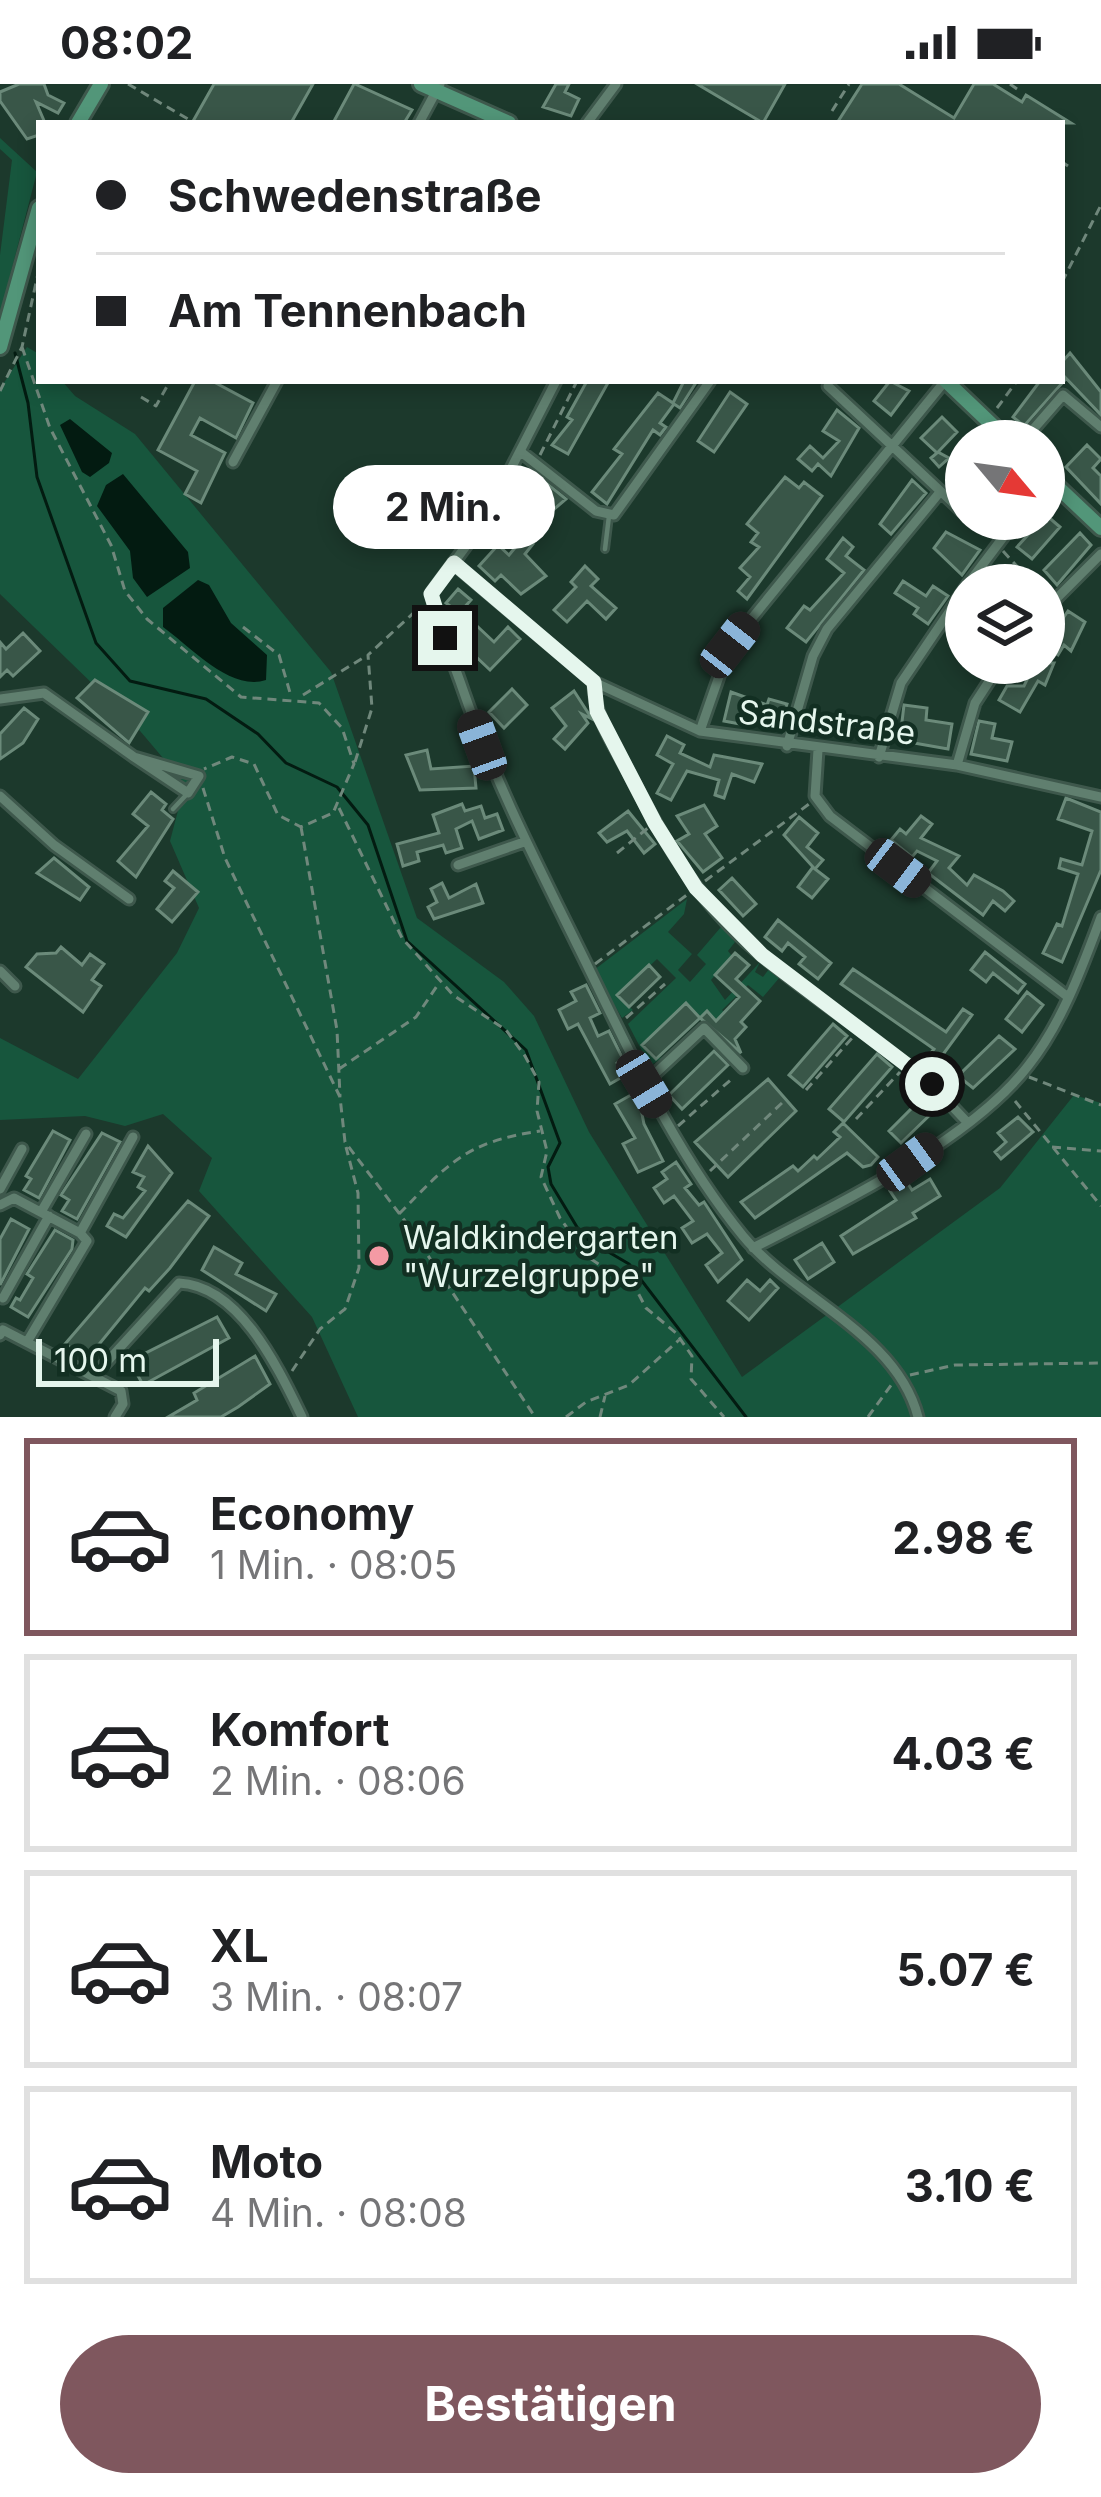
<!DOCTYPE html>
<html lang="de">
<head>
<meta charset="utf-8">
<style>
	:root { --surface:#fff; --page:#f2f2f2; --text:#202124; --muted:#757577; --line:#e0e0e0; --accent:#7f575e }
	body { margin:0; font-family:Inter,sans-serif; background:var(--page); color:var(--text); height:100vh; display:flex; flex-direction:column; font-size:45px; white-space:nowrap }
	* { box-sizing:border-box; margin:0 }
	p { font-size:39px; color:var(--muted) }
	.icon { flex:none; width:66px; height:66px; fill:none; stroke:currentColor; stroke-width:2; stroke-linecap:round; stroke-linejoin:round }
	.map { position:relative; height:1333px; overflow:hidden }
	.drawer { display:flex; flex-direction:column; background:var(--surface); flex:1 }
	.drawer>* { flex:none }
	.hud { position:absolute; left:36px; top:36px; width:1029px; height:264px; border-radius:0px; box-shadow:0 6px 18px #0003; display:grid; align-content:center; height:264px; padding:0 60px; background:var(--surface) }
	.needle { width:78px; rotate:119deg }
	.fabs { position:absolute; left:945px; top:336px; display:grid; gap:24px }
	.fabs a { display:grid; place-items:center; width:120px; height:120px; border-radius:50%; background:var(--surface); box-shadow:0 6px 18px #0003; font-size:60px }
	.scale { position:absolute; left:36px; bottom:30px; width:183px; box-sizing:border-box; padding-left:12px; border:6px solid #e5f6ed; border-top:0; font-size:33px; line-height:42px; white-space:nowrap; color:#e5f6ed; -webkit-text-stroke:9px #122f22; paint-order:stroke }
	.end { position:absolute; width:54px; height:54px; margin:-27px; border:15px solid #e5f6ed; background:#111; box-shadow:0 0 0 6px #111 }
	.from { border-radius:50% }
	.bubble { position:absolute; height:84px; border-radius:42px; background:var(--surface); box-shadow:0 6px 18px #0003; font-size:39px; font-weight:700; line-height:84px; text-align:center }
	.car { position:absolute; width:36px; height:72px; margin:-36px -18px; border-radius:15px; box-shadow:0 0 9px 3px #0007; background:linear-gradient(#222 24%,#8ab4d8 0 40%,#222 0 76%,#8ab4d8 0 86%,#222 0) }
	.hud b { display:flex; align-items:center; gap:42px; height:114px; font-size:45px }
	.hud b+b { border-top:3px solid var(--line) }
	.hud i { width:30px; height:30px; background:var(--text) }
	ul { padding:21px 0 0; list-style:none }
	li { display:flex; align-items:center; gap:36px; height:198px; margin:0 24px 18px; padding:0 36px; border:6px solid var(--line); border-radius:0px }
	li div { flex:1 }
	li b { display:block; font-size:45px }
	li em { font-style:normal; font-weight:700 }
	li.on { border-color:var(--accent) }
	li>.icon { width:108px; height:108px; stroke-width:1.5 }
	.primary-button { display:flex; gap:24px; margin-top:auto; padding:24px 60px }
	.primary-button a { flex:1; height:138px; border-radius:72px; background:var(--accent); color:#fff; font-size:48px; font-weight:700; line-height:138px; text-align:center }
	.status { display:flex; justify-content:space-between; align-items:center; height:84px; padding:0 60px; background:var(--surface); direction:ltr }
	.status svg { height:33px; fill:currentColor }
	.map>svg:first-child { display:block }
	.green { fill:#17563d }
	.water { fill:#031b11 }
	.lines { fill:none; stroke-linecap:round; stroke-linejoin:round }
	.stream { stroke:#031b11; stroke-width:3 }
	.building { fill:#395648; stroke:#6b8a7a; stroke-width:3 }
	.lane-casing { stroke:#3e584c; stroke-width:10 }
	.street-casing { stroke:#3e584c; stroke-width:15 }
	.secondary-casing { stroke:#3e584c; stroke-width:20 }
	.path { stroke:#70887c; stroke-width:3; stroke-dasharray:9 6; stroke-linecap:butt }
	.lane { stroke:#607f6f; stroke-width:4.5 }
	.street { stroke:#607f6f; stroke-width:9 }
	.secondary { stroke:#529679; stroke-width:14 }
	.route { stroke:#e5f6ed; stroke-width:15 }
	.poi-dot { fill:#f49aa4; stroke:#122f22; stroke-width:4.5 }
	.labels { text-anchor:middle; stroke-width:9; stroke-linejoin:round; paint-order:stroke }
	.street-label { font-size:33px; fill:#e5f6ed; stroke:#122f22 }
	.poi-label { font-size:33px; fill:#e5f6ed; stroke:#122f22; text-anchor:start }
</style>
</head>
<body>
<div class="status"><b>08:02</b><svg viewBox="0 0 49 12"><path d="M0 12V9h3v3zM5 12V6h3v6zM10 12V3h3v9zM15 12V0h3v12zM26 1h20v11H26zM47 4h2v5h-2z"/></svg></div>
<div class="map">
<svg width="1101" height="1333" viewBox="0 0 1101 1333">
	<rect width="100%" height="100%" fill="#1c392c"/>
	<!-- green -->
	<path class="green" d="M0,54L37,88L0,230V171L12,76L0,65Z
		M27,263L39,270V297H62L75,312L135,350L331,588L417,834L504,898L534,932L589,1048L742,1293L1000,1104L1074,1011L1101,1019V1333H358L312,1233L199,1107L212,1074L163,1030L125,1042L85,1032L0,1036V954L78,995L177,869L199,824L170,757L185,700L135,641L0,510V305Z
		M687,815L684,830L668,848L692,870L678,886L690,898L706,880L697,871L721,843L735,858L728,867L732,872L711,896L725,916L760,878L755,888L763,893L769,885L780,893L763,913L748,901L722,926L733,937L728,948L707,928L700,934L685,920L642,960L655,975L663,973L650,982L628,940L676,894L657,875L618,912L633,926L622,934L594,886Z"/>
	<!-- water -->
	<path class="water" d="M70,335L112,369L109,379L90,393L82,388L60,341Z
		M123,390L188,468L190,484L147,513L133,494L130,467L97,422L106,401Z
		M198,496L209,501L231,539L267,571L266,596C230,608 190,562 163,543V524Z"/>
	<g class="lines">
		<!-- stream -->
		<path class="stream" d="M1062,82L1064,77
			M15,269L28,319L37,393L96,559L130,597L206,615L258,650L286,679L337,703L368,741L407,857L526,966L560,1059L548,1083L551,1100L583,1153L629,1180L746,1333"/>
	</g>
	<!-- building -->
	<path class="building" d="M19,0H44L48,11L64,19L58,29L36,18L45,39H39V51L27,55L0,17V8Z
		M214,0H313L291,39H192Z
		M354,0H355L412,26L404,39H333Z
		M556,0H569L565,8L579,15L571,32L543,23Z
		M697,0H785L763,39Z
		M862,0H899L954,34L974,0H993L1022,18L1026,11L1071,39H837Z
		M1070,269L1101,308V331L1062,290V278Z
		M195,297H212L253,319L236,354L200,334L191,351L225,369L201,419L185,410L197,387L158,366Z
		M587,297H609L568,370L552,361L572,336L567,333Z
		M684,297H697L680,324L674,320L660,339L666,343L660,351L653,346L607,420L592,408L622,370L614,365L658,309L673,319Z
		M890,297L909,307L891,331L874,317Z
		M1040,297H1064L1024,342L1013,333Z
		M730,308L747,320L714,368L698,357Z
		M837,326L859,344L831,392L818,380L812,387L798,375L810,362L823,374L839,357L823,347Z
		M942,333L957,348L938,368L949,374L939,383L931,374L937,369L921,354Z
		M1087,361L1101,375L1093,384L1101,392V420L1066,383Z
		M785,393L799,404L804,398L822,412L747,515L738,507L750,493L740,484L759,463L751,458L758,449L747,440Z
		M912,396L926,409L891,450L880,440Z
		M545,398L566,415L538,439L522,424Z
		M1046,431L1060,443L1032,475L1017,463Z
		M946,448L980,466L962,491L934,464Z
		M1080,449L1091,461L1057,501L1044,486Z
		M524,453L533,460L525,470L546,492L521,510L501,491L495,497L479,482L498,461L509,471Z
		M843,454L853,463L846,472L864,486L806,558L787,544L804,522L810,526L844,489L827,475Z
		M585,482L598,495L591,502L616,524L606,535L587,517L567,538L554,526L576,503L571,498Z
		M903,497L926,512L933,502L948,512L928,540L914,530L918,524L895,509Z
		M458,505L471,516L461,527L494,558L508,543L520,555L490,586L452,550L447,534L454,525L446,519Z
		M1068,527L1085,538L1071,567L1064,561L1058,571L1044,562Z
		M23,549L40,567L13,592L7,586L0,593V558L6,565Z
		M1035,579H1054L1045,601L1038,597L1020,628L999,616L1007,602H1024Z
		M95,596L148,628L129,659L77,614Z
		M512,605L527,621L504,644L489,628Z
		M574,607L592,635L582,630L588,639L565,665L554,655L566,642L552,624Z
		M731,608L767,621L769,615L787,620L779,646L761,640L764,630L743,624L740,640L724,637Z
		M904,621L927,624L926,636L952,640L948,665L914,659L915,648L901,646Z
		M24,624L38,635L23,659L0,675V650Z
		M979,637L995,640L992,654L1012,658L1007,677L971,670Z
		M667,652L684,661L680,669L710,683L714,671L762,680L754,698L732,690L724,714L715,711L719,696L687,687L671,716L657,709L673,680L657,671Z
		M427,666L431,685L474,682L476,704L420,706L406,671Z
		M151,708L166,720L162,726L173,735L136,793L118,777L148,742L133,730Z
		M1066,714L1101,728V786L1062,878L1043,869L1057,840L1062,842L1078,790L1059,784L1061,775L1082,781L1092,747L1058,735Z
		M462,720L465,727L481,722L485,734L497,730L503,746L479,755L472,737L456,745L462,764L446,769L443,761L417,768L419,777L403,782L397,760L439,749L433,731Z
		M704,721L717,742L705,750L722,774L703,788L677,757L689,750L677,732Z
		M628,727L655,760L644,769L627,747L607,758L599,749Z
		M921,732L932,740L921,754L959,772L949,784L967,801L974,791L1003,807L1014,817L1005,827L993,817L983,831L928,789L937,777L917,767L912,773L891,756L900,745L906,750Z
		M799,733L818,749L807,763L823,776L815,785L828,795L812,814L798,803L813,783L784,751Z
		M54,774L89,803L80,816L37,789Z
		M173,787L198,808L172,838L157,825L174,804L165,797Z
		M732,794L756,820L743,832L719,806Z
		M442,799L449,814L476,800L483,819L434,835L428,823L437,818L431,805Z
		M778,836L831,879L818,895L799,880L805,873L788,859L782,867L765,853Z
		M61,863L82,881L90,870L104,880L92,896L101,902L83,928L26,883L37,870L56,869Z
		M985,868L1025,900L1018,909L993,889L986,898L971,886Z
		M735,869L749,881L736,895L760,917L741,938L746,943L735,955L741,969L700,934L707,927L716,937L739,913L715,891Z
		M649,881L660,893L629,923L617,911Z
		M853,885L946,948L963,925L972,931L936,980L927,974L934,965L841,900Z
		M586,901L600,929L590,934L598,952L609,947L623,975L617,979L624,992L610,1000L578,940L568,945L559,926L576,917L571,908Z
		M1027,908L1043,921L1022,948L1006,935Z
		M686,919L700,934L656,975L642,961Z
		M833,940L847,952L803,1003L789,991Z
		M999,952L1015,965L973,1004L958,992Z
		M714,967L728,981L682,1025L669,1011Z
		M877,970L892,983L844,1038L829,1025Z
		M768,995L796,1027L728,1093L695,1058Z
		M638,1007L649,1025L642,1030L644,1040L663,1077L638,1088L623,1060L635,1054L615,1020Z
		M923,1013L935,1026L901,1059L889,1047Z
		M1018,1033L1033,1048L1001,1075L995,1068L1006,1058L998,1049Z
		M843,1039L878,1073L871,1081L863,1083L847,1069L755,1134L741,1118L793,1082L798,1087L814,1072L817,1075L840,1053L834,1048Z
		M53,1047L70,1056L39,1114L24,1106L31,1095L26,1092Z
		M102,1049L120,1058L77,1135L62,1127L69,1116L61,1111Z
		M148,1062L172,1089L126,1153L107,1142L114,1130L123,1134L145,1107L138,1103L144,1093L133,1088Z
		M676,1078L691,1100L685,1104L699,1121L704,1118L742,1176L718,1198L706,1181L722,1169L707,1150L692,1159L682,1144L693,1137L674,1112L664,1119L654,1104L667,1095L662,1088Z
		M930,1095L940,1112L913,1129L916,1134L853,1170L841,1152L896,1116L890,1107L906,1097L912,1106Z
		M188,1117L209,1132L170,1184L149,1207L145,1204L87,1275L65,1260Z
		M11,1135L29,1145L0,1201V1155Z
		M55,1146L73,1156L72,1165L28,1233L11,1223L16,1214L20,1216L33,1194L27,1190Z
		M822,1159L834,1178L808,1195L795,1176Z
		M214,1163L242,1179L236,1190L276,1210L266,1227L202,1186Z
		M747,1196L760,1207L770,1196L778,1204L749,1236L728,1217Z
		M217,1233L229,1254L143,1301L130,1277Z
		M255,1272L270,1300L238,1323L221,1333H168L197,1316L194,1309Z"/>
	<g class="lines">
		<defs>
			<path id="lane" d="M605,465L609,432
				M173,725L188,709"/>
			<path id="street" d="M419,39L440,0
				M587,39L616,0
				M556,297L483,439L432,508C435,539 452,573 462,603C496,702 543,791 589,885C634,977 677,1071 743,1152C793,1213 897,1250 918,1333
				M828,302L966,431
				M1023,357L1063,311L1101,343
				M521,368L596,427L614,431L710,297
				M233,378L277,297
				M453,479L594,598L700,647L957,681L1101,713
				M967,501L1017,435
				M1044,527L1101,470
				M594,598C593,632 615,662 630,691C661,751 694,811 745,857C818,922 899,963 966,1037
				M0,615L44,609L134,673L199,692L188,709L134,673
				M700,647L730,561L945,297
				M787,662L813,572L827,545L940,408
				M818,666L815,712L830,732L1068,913
				M879,673L901,599L966,503
				M957,681L975,619L1001,579
				M0,712L54,761L129,815
				M458,781L524,758
				M0,887L15,902
				M644,1000L704,944L743,984
				M0,1105L22,1065
				M0,1121L14,1114L80,1149
				M41,1128L86,1050
				M753,1164C837,1121 970,1057 1028,982C1062,939 1082,884 1101,833
				M3,1214L49,1132
				M0,1251L3,1246L121,1307L123,1320L115,1333
				M27,1258L87,1157L80,1149L133,1053
				M94,1292L179,1199C240,1202 278,1284 302,1333"/>
			<path id="secondary" d="M421,0L509,39
				M78,39L101,0
				M0,263L39,124
				M946,297L1009,357
				M1044,390L1101,444"/>
		</defs>
		<!-- lane casing -->
		<use href="#lane" class="lane-casing"/>
		<!-- street casing -->
		<use href="#street" class="street-casing"/>
		<!-- secondary casing -->
		<use href="#secondary" class="secondary-casing"/>
		<!-- path -->
		<path class="path" d="M128,0L193,38
			M1010,0L1017,5
			M832,27L849,0
			M1062,78L1068,82
			M1062,198L1101,121
			M22,263L50,344L111,461L125,507L147,535L241,613L319,619L342,644L354,680L333,729L301,743L278,731L254,680L232,673L204,685
			M0,307L22,263L39,185
			M141,313L156,322L170,297
			M997,324L1017,297
			M540,371L577,297
			M495,437L504,436L530,390
			M973,437L988,452
			M1003,467L1034,501
			M243,543L279,571L291,612
			M303,611L366,572
			M355,678L372,624L368,571L421,522
			M203,704L225,774L340,1013L345,1058L405,1137L535,1333
			M339,724L402,854L453,911L506,946L525,972L539,998L537,1027L547,1067L541,1093L560,1134L588,1173L636,1205L646,1224L676,1249L692,1272L691,1295L724,1333
			M301,743L337,946L340,1012
			M617,769L648,744
			M705,797L809,720
			M595,880L688,810
			M626,934L665,900
			M339,985L416,933L439,899
			M1029,993L1101,1021
			M806,1006L853,953
			M1015,1017L1101,1122
			M856,1035L900,988
			M678,1042L734,993
			M1052,1063L1101,1067
			M710,1087L783,1018
			M399,1130C450,1078 466,1058 540,1047
			M292,1287L320,1245L345,1225L359,1184L358,1109L346,1063
			M910,1291L955,1281L1101,1279
			M566,1333L586,1318L629,1301L679,1256
			M600,1333L605,1312
			M868,1333L892,1300"/>
		<!-- lane -->
		<use href="#lane" class="lane"/>
		<!-- street -->
		<use href="#street" class="street"/>
		<!-- secondary -->
		<use href="#secondary" class="secondary"/>
	</g>
	<g class="lines">
		<!-- route -->
		<path class="route" d="M445,554L431,510L454,479L594,598L597,627L655,739L696,804L762,871L932,1000"/>
	</g>
	<!-- markers -->
	<circle class="poi-dot" cx="379" cy="1172" r="12"/>
	<g class="labels">
		<!-- street labels -->
		<g class="street-label">
			<text transform="translate(827 638) rotate(7)" y="12">Sandstraße</text>
		</g>
		<!-- poi labels -->
		<g class="poi-label">
			<text x="403" y="1165">Waldkindergarten<tspan x="403" dy="38">"Wurzelgruppe"</tspan></text>
		</g>
	</g>
</svg>
<div class="fabs">
<a><svg class="needle" viewBox="-14 -14 28 28"><path d="M0-13l5 13h-10z" fill="#e53935"/><path d="M0 13l5-13h-10z" fill="#757577"/></svg></a>
<a><svg class="icon" aria-label="layers" viewBox="0 0 24 24"><path d="M12 4l9 5-9 5-9-5zM3 14l9 5 9-5"/></svg></a>
</div>
<div class="scale">100 m</div>
<i class="end from" style="left:932px;top:1000px"></i>
<i class="end" style="left:445px;top:554px"></i>
<div class="bubble" style="left:333px;top:381px;width:222px">2 Min.</div>
<i class="car" style="left:730px;top:561px;rotate:38deg"></i>
<i class="car" style="left:482px;top:661px;rotate:340deg"></i>
<i class="car" style="left:898px;top:784px;rotate:127deg"></i>
<i class="car" style="left:644px;top:1000px;rotate:149deg"></i>
<i class="car" style="left:910px;top:1078px;rotate:54deg"></i>
<div class="hud">
<b><i class="from"></i>Schwedenstraße</b>
<b><i></i>Am Tennenbach</b>
</div>
</div>
<section class="drawer">
<ul>
<li class="on"><svg class="icon" aria-label="car" viewBox="0 0 24 24"><path d="M5 17H2v-5l4-1 3-4h7l3 4 3 1v5h-3M9 17h6M6 11h13"/><circle cx="7" cy="17" r="2"/><circle cx="17" cy="17" r="2"/></svg><div><b>Economy</b><p>1 Min. · 08:05</p></div><em>2.98 €</em></li>
<li><svg class="icon" aria-label="car" viewBox="0 0 24 24"><path d="M5 17H2v-5l4-1 3-4h7l3 4 3 1v5h-3M9 17h6M6 11h13"/><circle cx="7" cy="17" r="2"/><circle cx="17" cy="17" r="2"/></svg><div><b>Komfort</b><p>2 Min. · 08:06</p></div><em>4.03 €</em></li>
<li><svg class="icon" aria-label="car" viewBox="0 0 24 24"><path d="M5 17H2v-5l4-1 3-4h7l3 4 3 1v5h-3M9 17h6M6 11h13"/><circle cx="7" cy="17" r="2"/><circle cx="17" cy="17" r="2"/></svg><div><b>XL</b><p>3 Min. · 08:07</p></div><em>5.07 €</em></li>
<li><svg class="icon" aria-label="car" viewBox="0 0 24 24"><path d="M5 17H2v-5l4-1 3-4h7l3 4 3 1v5h-3M9 17h6M6 11h13"/><circle cx="7" cy="17" r="2"/><circle cx="17" cy="17" r="2"/></svg><div><b>Moto</b><p>4 Min. · 08:08</p></div><em>3.10 €</em></li>
</ul>
<div class="primary-button"><a>Bestätigen</a></div>
</section>
</body>
</html>
